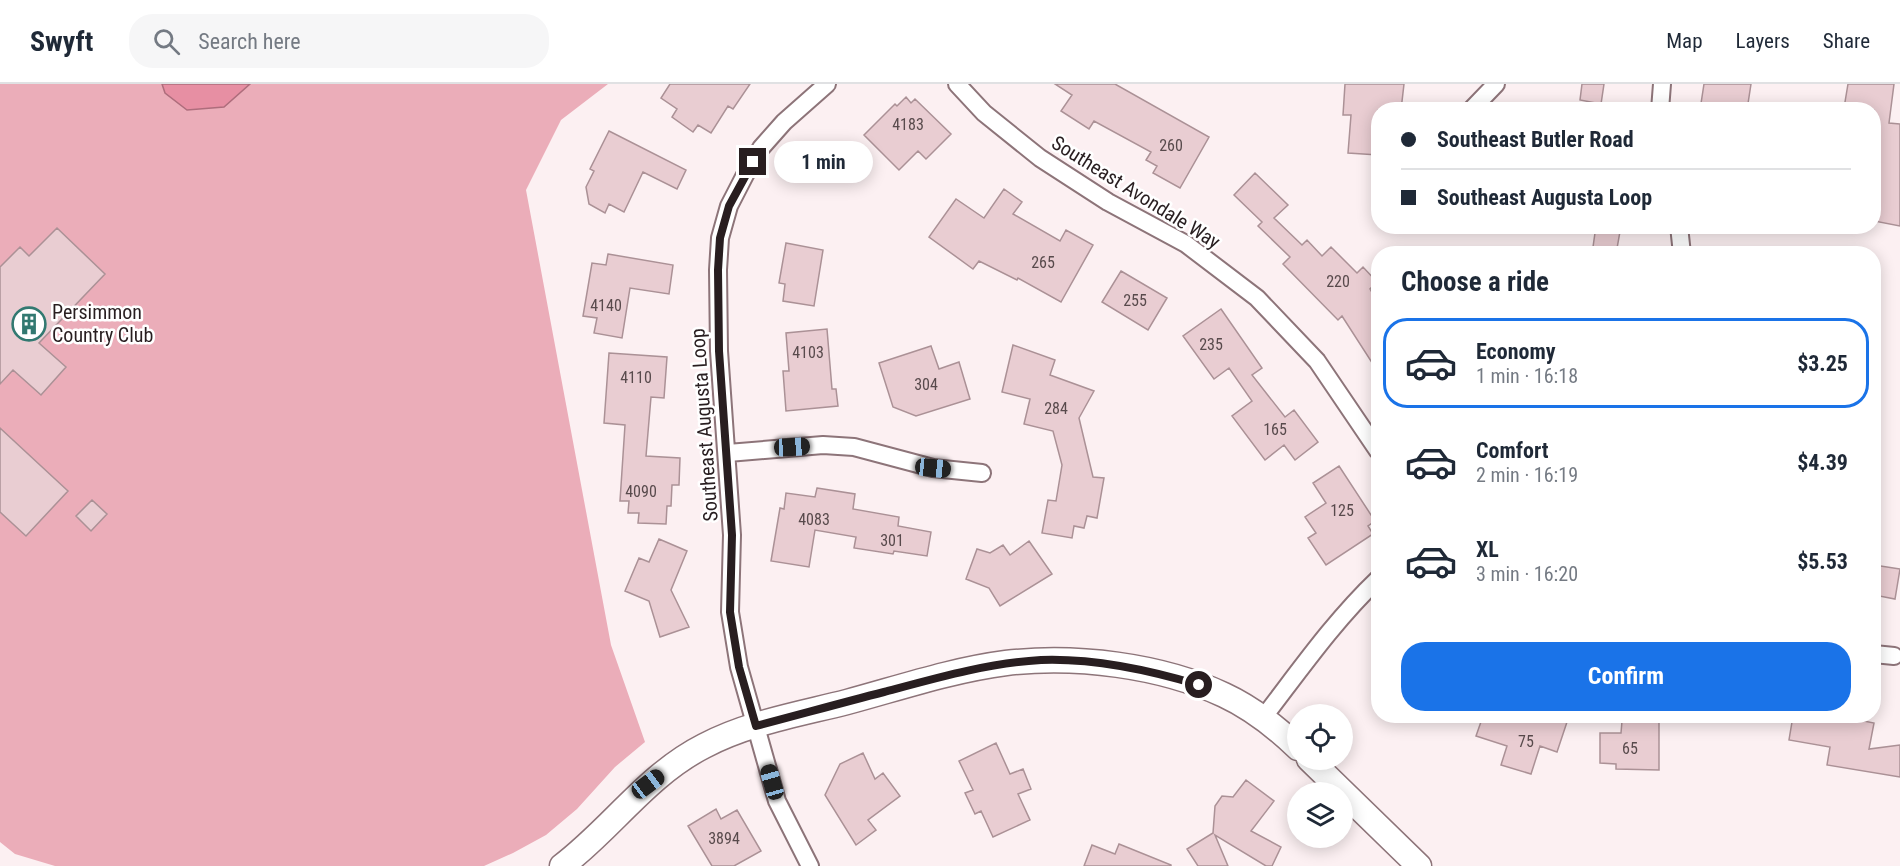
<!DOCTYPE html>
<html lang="en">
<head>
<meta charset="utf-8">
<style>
	:root { --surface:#fff; --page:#f6f6f7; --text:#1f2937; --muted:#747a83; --line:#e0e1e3; --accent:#1a73e8 }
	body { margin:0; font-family:"Roboto Condensed",sans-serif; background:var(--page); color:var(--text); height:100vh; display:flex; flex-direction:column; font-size:22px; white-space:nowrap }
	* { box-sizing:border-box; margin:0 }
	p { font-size:20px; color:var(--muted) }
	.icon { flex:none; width:33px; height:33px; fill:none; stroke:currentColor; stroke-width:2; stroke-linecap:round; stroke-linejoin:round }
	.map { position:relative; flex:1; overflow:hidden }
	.side { position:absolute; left:1371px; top:162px; width:510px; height:477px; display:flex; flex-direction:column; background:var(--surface); border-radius:24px; box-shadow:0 3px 15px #0003 }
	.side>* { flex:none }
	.banner { position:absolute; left:1371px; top:18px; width:510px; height:132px; border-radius:24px; box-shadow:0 3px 15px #0003; display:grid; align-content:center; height:132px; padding:0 30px; background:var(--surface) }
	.fabs { position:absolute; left:1287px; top:620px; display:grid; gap:12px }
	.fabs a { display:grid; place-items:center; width:66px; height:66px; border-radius:50%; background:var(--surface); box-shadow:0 3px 15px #0003; font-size:30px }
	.end { position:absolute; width:27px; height:27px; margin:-14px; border:8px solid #281e20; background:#fff; box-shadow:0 0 0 3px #fff }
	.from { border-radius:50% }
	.bubble { position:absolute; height:42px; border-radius:21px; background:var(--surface); box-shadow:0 3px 15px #0003; font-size:20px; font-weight:700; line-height:42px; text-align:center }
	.car { position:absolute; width:18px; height:36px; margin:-18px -9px; border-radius:8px; box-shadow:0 0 4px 2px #0007; background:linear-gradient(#222 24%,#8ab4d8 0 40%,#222 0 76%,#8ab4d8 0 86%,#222 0) }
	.banner b { display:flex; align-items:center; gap:21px; height:57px; font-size:22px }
	.banner b+b { border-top:2px solid var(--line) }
	.banner i { width:15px; height:15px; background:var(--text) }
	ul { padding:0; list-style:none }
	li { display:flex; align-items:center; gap:18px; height:90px; margin:0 12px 9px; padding:0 18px; border:3px solid transparent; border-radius:24px }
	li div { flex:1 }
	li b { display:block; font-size:22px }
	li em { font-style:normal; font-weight:700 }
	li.selected { border-color:var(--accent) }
	li>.icon { width:54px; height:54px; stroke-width:1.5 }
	h2 { padding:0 30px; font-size:27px; line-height:72px }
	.primary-button { display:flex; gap:12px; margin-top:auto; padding:12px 30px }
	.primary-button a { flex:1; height:69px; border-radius:24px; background:var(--accent); color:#fff; font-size:24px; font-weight:700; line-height:69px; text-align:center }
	header { display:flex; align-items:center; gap:36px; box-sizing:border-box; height:84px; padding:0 30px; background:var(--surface); border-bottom:2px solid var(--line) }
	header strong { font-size:28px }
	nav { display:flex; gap:33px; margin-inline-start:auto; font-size:21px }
	.search { width:420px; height:54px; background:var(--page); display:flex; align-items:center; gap:15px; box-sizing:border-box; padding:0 21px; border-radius:24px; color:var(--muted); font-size:22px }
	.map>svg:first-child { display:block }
	.green { fill:#ebadb9 }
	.water { fill:#e78fa3; stroke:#ae6d7c; stroke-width:1.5 }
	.building { fill:#e9cdd2; stroke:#ab9196; stroke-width:1.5 }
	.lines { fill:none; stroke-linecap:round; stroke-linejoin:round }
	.minor-casing { stroke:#8d7479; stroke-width:20 }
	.secondary-casing { stroke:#8d7479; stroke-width:27 }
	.minor { stroke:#fff; stroke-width:16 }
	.secondary { stroke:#fff; stroke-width:24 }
	.route { stroke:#281e20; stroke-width:8 }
	.labels { text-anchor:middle; stroke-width:5; stroke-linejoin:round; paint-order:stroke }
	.number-label { font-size:16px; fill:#584a4c }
	.street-label { font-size:20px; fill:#281e20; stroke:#fff }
	.poi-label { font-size:20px; fill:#281e20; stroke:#fff; text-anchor:start }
</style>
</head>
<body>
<header>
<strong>Swyft</strong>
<div class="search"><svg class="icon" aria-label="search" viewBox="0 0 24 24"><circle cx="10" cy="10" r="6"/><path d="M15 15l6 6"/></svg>Search here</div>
<nav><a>Map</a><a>Layers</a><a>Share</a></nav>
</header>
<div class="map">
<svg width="1900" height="782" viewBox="0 0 1900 782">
	<rect width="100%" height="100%" fill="#fcf0f2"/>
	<!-- green -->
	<path class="green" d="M0,0H608L561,36L526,106L611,561L645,658L615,683L577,725L546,751L513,769L484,782H55L15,770L0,758Z"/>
	<!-- water -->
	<path class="water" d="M162,0H250L224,23L187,26L165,9Z"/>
	<!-- building -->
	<path class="building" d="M670,0H750L733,25L728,22L711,49L698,41L693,48L672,33L677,25L661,14Z
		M1055,0H1115L1209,53L1180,104L1153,89L1157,82L1146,76L1151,68L1094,37L1089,45L1061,27L1072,11Z
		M1345,0H1404L1401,26H1378V71L1348,69L1351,31H1343Z
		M1582,0H1604L1601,20L1580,16Z
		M1704,0H1751L1747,26H1700Z
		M1848,0H1894L1889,39L1900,40V142L1874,137V26L1844,24Z
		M906,13L911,19L915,15L951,50L926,75L918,67L899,86L864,51L895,20L897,22Z
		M609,47L686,86L677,105L643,88L624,128L609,120L605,129L589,120L586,103L594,87L590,85Z
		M1255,89L1288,121L1274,134L1302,161L1307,156L1322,172L1331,163L1357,189L1363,183L1377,198L1370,205L1378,219V288L1342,232L1338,236L1283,180L1290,173L1258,142L1262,138L1234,111Z
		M1004,105L1022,118L1013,130L1060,157L1066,146L1093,161L1061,218L1018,194L1017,196L979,177L973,185L929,153L956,115L984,134Z
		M1596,142H1621L1616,170H1592Z
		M57,144L105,190L39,259L66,283L41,311L13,286L0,300V183L20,163L29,172Z
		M786,159L823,166L814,222L783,217L785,200L779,199Z
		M608,170L673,181L669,210L630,204L622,254L594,249L597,234L583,232L592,179L606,181Z
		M1121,187L1167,214L1148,246L1102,218Z
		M1221,225L1262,284L1252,291L1285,333L1294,326L1318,358L1295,376L1284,361L1265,376L1232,332L1252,317L1229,284L1214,295L1183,252Z
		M827,245L832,305H836L838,322L786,327L783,287H789L786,249Z
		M1013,261L1055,276L1050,291L1094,307L1079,334L1093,393L1104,394L1097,434L1087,432L1084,444L1074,442L1072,454L1042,449L1048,416L1056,417L1062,381L1053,347L1024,340L1030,315L1002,308Z
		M931,262L939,285L959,278L970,315L916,332L893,323L879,279Z
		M609,269L667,273L664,314L651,313L646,372L680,374L679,401H672L671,422H667L666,440L638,439L639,429H628L629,417H620L625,341L604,339Z
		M0,344L68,407L26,452L0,428Z
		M1339,382L1375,437L1368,442L1373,450L1326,481L1308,454L1316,449L1305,433L1326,419L1313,399Z
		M817,404L855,410L853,425L899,433L898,442L931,448L927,472L894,467L893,470L854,464L856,453L815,446L809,483L771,477L780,424L784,425L786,409L815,413Z
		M92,416L107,430L91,447L76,432Z
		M659,455L687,467L671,506L689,543L660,553L649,517L625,507L639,474L649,478Z
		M1029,457L1052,490L1000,522L989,504L966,495L977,465L990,469L1003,461L1010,471Z
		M1874,481L1900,485L1895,515L1874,511Z
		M1483,632H1559L1568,635L1557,668L1540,662L1531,690L1501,681L1507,662L1476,652Z
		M1793,632H1847L1849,634L1874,639L1869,665L1900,661V693L1827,681L1830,663L1789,656Z
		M1622,637H1659V686L1616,685V680L1600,679V649H1621Z
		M996,659L1010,690L1023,685L1031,705L1018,710L1030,736L993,753L981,727L975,730L965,709L973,706L959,677Z
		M863,669L875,695L883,689L900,712L868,736L876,746L856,761L825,711L840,680Z
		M1246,696L1274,717L1251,747L1281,763L1272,782H1266L1215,751L1228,782H1198L1187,765L1213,749L1215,722L1222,712L1233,713Z
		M716,725L721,735L737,726L761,767L734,782H712L688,742Z
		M1119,760L1171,781V782H1084L1092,761L1115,770Z"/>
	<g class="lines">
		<defs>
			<path id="minor" d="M957,0L984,29L1040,74L1108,118L1186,160L1257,214L1317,277L1378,367
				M1471,26L1496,0
				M1660,26L1662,0
				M1679,142L1682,170
				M728,369L823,361L854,363L933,384L982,389
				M1874,570L1894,572
				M1263,634C1300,586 1334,537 1378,495
				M810,782L777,717L739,583L730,528L732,451L719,267L718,186L720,154L729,122L745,91L761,64L784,38L827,0"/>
			<path id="secondary" d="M1309,675L1419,782
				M562,782C612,744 647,691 704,662C747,639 800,630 847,618C899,604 952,586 1006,579C1076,571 1160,581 1224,611C1252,624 1276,643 1298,664"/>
		</defs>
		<!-- minor casing -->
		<use href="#minor" class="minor-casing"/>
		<!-- secondary casing -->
		<use href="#secondary" class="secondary-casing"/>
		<!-- minor -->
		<use href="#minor" class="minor"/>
		<!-- secondary -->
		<use href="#secondary" class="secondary"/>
	</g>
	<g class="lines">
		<!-- route -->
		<path class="route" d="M753,78L729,122L720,154L718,186L719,267L732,451L730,528L739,583L756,642C798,631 841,619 884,608C936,594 988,579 1041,576C1095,574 1149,586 1199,601"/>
	</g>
	<!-- icons -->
	<defs>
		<symbol id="building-ring" viewBox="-11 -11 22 22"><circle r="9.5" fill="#fff" stroke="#327971" stroke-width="1.5"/><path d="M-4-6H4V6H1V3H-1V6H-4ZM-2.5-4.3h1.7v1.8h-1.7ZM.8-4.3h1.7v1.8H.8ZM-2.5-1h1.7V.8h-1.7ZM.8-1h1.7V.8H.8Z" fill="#327971"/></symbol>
	</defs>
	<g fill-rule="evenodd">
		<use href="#building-ring" x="10" y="221" width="38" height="38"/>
	</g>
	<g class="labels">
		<!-- number labels -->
		<g class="number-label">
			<text x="908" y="46">4183</text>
			<text x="1171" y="67">260</text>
			<text x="1043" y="184">265</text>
			<text x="1338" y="203">220</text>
			<text x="1135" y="222">255</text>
			<text x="606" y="227">4140</text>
			<text x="1211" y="266">235</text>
			<text x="808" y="274">4103</text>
			<text x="636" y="299">4110</text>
			<text x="926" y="306">304</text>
			<text x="1056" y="330">284</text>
			<text x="1275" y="351">165</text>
			<text x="641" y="413">4090</text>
			<text x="1342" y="432">125</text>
			<text x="814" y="441">4083</text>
			<text x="892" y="462">301</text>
			<text x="1526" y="663">75</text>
			<text x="1630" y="670">65</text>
			<text x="724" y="760">3894</text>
		</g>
		<!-- street labels -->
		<g class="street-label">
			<text transform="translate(1136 108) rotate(32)" y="7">Southeast Avondale Way</text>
			<text transform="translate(704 341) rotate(-94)" y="7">Southeast Augusta Loop</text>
		</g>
		<!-- poi labels -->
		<g class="poi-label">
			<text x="52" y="235">Persimmon<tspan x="52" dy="23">Country Club</tspan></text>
		</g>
	</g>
</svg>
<div class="fabs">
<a><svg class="icon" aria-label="locate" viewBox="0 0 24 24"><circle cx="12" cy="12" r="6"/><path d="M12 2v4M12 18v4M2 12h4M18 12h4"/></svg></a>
<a><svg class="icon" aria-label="layers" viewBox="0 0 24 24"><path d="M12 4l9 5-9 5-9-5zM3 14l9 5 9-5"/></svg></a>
</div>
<i class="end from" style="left:1199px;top:601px"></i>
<i class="end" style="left:753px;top:78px"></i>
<div class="bubble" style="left:774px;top:57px;width:99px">1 min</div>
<i class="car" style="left:792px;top:363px;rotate:87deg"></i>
<i class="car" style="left:933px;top:384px;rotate:96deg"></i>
<i class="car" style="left:772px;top:698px;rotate:344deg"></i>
<i class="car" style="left:648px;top:700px;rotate:53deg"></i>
<div class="banner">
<b><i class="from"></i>Southeast Butler Road</b>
<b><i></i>Southeast Augusta Loop</b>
</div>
<section class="side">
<h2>Choose a ride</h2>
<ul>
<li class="selected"><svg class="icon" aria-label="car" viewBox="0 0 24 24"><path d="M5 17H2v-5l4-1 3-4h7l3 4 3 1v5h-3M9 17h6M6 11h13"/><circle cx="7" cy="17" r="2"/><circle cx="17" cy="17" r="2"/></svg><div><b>Economy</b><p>1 min · 16:18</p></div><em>$3.25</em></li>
<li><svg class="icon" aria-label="car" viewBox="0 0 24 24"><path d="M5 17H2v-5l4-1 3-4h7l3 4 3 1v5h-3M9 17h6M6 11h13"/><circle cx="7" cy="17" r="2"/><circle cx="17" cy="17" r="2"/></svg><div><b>Comfort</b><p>2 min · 16:19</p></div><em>$4.39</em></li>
<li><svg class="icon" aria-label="car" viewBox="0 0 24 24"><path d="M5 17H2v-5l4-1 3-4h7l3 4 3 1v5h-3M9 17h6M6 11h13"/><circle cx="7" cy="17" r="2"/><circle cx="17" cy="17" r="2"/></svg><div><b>XL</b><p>3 min · 16:20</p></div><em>$5.53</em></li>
</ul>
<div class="primary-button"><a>Confirm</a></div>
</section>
</div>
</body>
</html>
